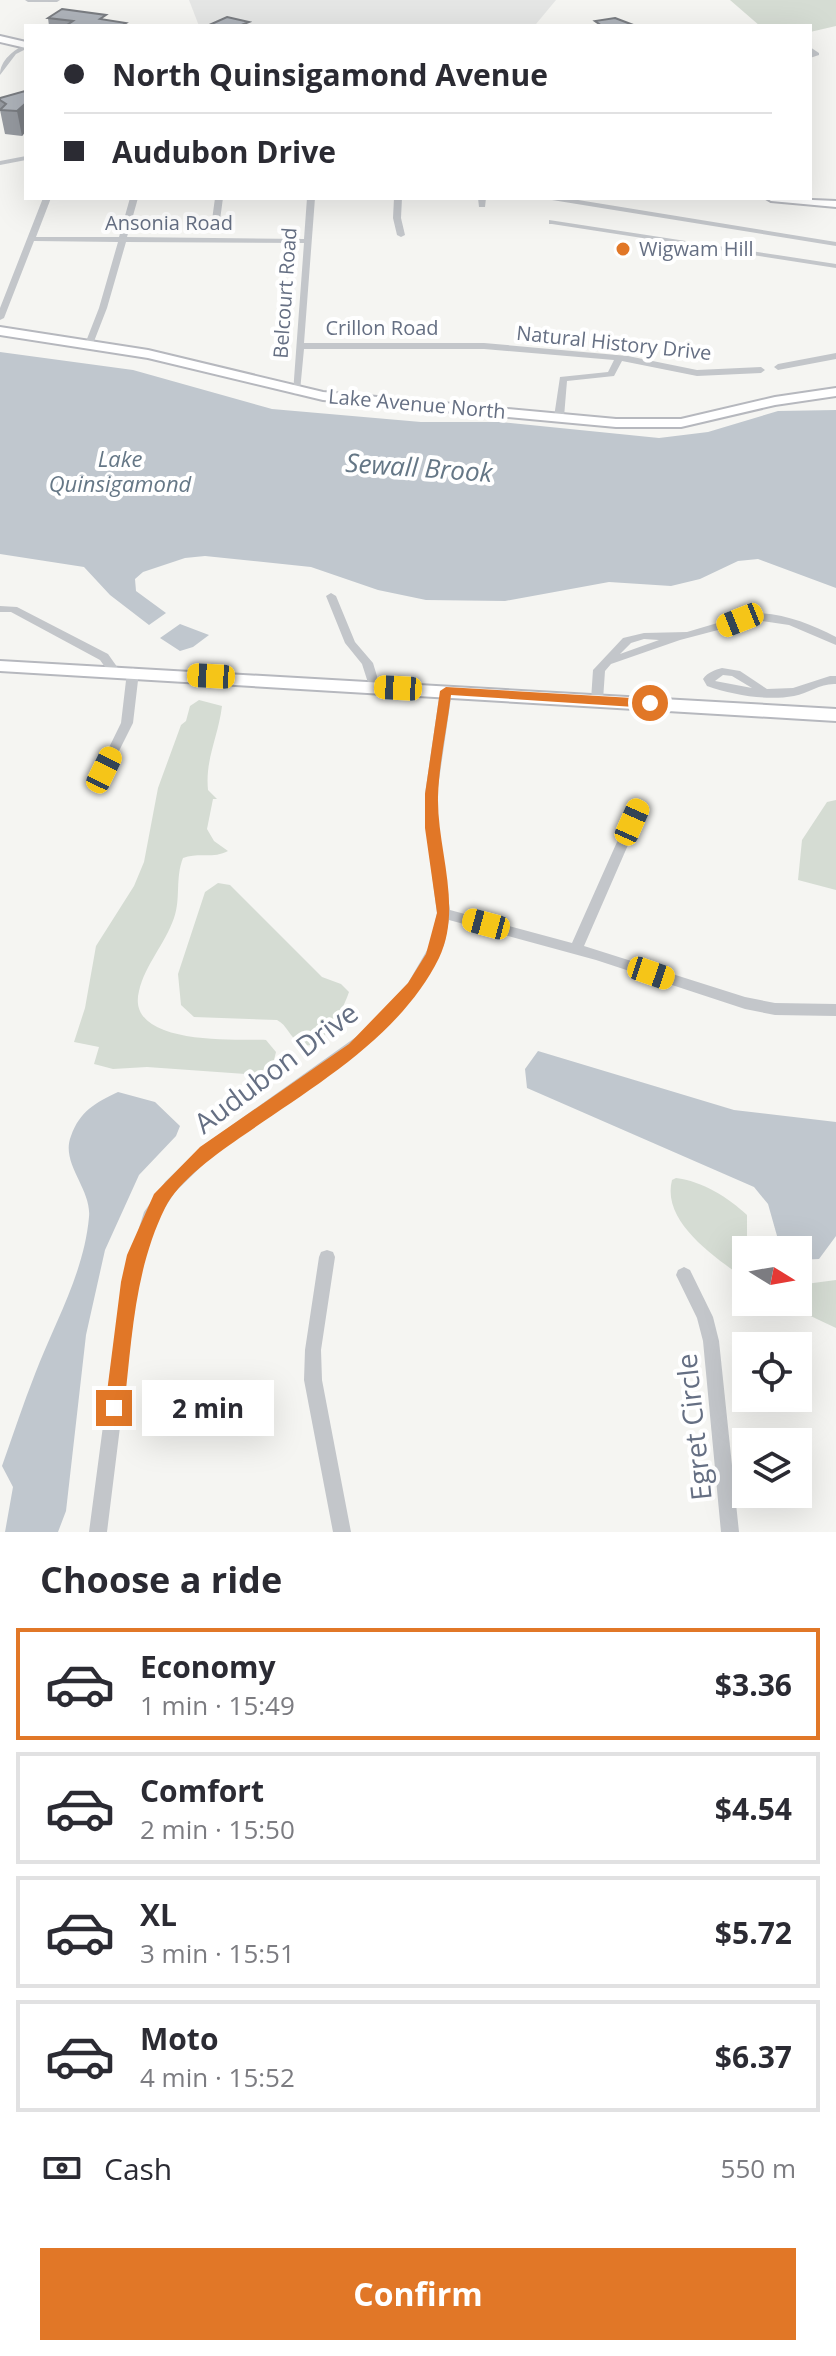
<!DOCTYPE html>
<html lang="en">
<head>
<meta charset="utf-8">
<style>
	:root { --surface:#fff; --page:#f2f2f3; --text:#2b2b33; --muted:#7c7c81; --line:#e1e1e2; --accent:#e17727 }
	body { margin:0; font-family:"Open Sans",sans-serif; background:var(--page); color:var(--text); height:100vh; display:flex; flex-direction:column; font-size:30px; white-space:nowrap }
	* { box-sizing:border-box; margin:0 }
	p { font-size:26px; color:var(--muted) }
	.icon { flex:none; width:44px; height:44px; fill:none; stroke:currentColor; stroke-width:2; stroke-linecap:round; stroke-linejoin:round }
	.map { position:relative; height:1532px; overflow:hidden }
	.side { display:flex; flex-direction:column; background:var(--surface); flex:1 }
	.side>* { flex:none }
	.top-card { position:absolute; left:24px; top:24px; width:788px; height:176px; border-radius:0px; box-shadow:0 8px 32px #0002; display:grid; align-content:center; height:176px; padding:0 40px; background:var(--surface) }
	.needle { width:52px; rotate:101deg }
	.tools { position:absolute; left:732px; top:1236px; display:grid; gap:16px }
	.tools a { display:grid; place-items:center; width:80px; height:80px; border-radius:0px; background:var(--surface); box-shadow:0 8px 32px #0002; font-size:40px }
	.end { position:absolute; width:36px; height:36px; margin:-18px; border:10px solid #e17727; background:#fff; box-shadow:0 0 0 4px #fff }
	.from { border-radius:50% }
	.bubble { position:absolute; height:56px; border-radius:0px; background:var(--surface); box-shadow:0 8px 32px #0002; font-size:26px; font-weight:700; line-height:56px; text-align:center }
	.car { position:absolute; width:24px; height:48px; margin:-24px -12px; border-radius:10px; box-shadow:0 0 6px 2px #0007; background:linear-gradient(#f5c518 24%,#345 0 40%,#f5c518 0 76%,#345 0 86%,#f5c518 0) }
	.top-card b { display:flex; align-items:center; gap:28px; height:76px; font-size:30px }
	.top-card b+b { border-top:2px solid var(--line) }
	.top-card i { width:20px; height:20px; background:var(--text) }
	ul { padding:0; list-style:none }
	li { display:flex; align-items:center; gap:24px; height:112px; margin:0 16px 12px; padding:0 24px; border:4px solid var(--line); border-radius:0px }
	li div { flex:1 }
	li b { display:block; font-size:30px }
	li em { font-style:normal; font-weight:700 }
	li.on { border-color:var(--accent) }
	li>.icon { width:72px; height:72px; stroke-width:1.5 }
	h2 { padding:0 40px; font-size:36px; line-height:96px }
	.pay { display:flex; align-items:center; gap:20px; height:88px; padding:0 40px; font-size:30px }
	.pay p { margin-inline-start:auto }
	.button { display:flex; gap:16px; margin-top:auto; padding:16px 40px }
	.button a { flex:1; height:92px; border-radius:0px; background:var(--accent); color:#fff; font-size:32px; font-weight:700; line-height:92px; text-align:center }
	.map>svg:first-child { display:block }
	.built { fill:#e5e6e5 }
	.green { fill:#d5dcd3 }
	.water { fill:#c0c7ce }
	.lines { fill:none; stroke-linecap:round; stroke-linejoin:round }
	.secondary-casing { stroke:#b6b8be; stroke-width:4 }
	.street { fill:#c3c6ca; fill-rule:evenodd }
	.secondary { fill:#fff; fill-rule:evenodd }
	.wall { fill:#969aa0 }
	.shaded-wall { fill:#7a7d82 }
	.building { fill:#aeb3ba; stroke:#7a7d82; stroke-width:2 }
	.route { fill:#e17727 }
	.poi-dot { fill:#e17727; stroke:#fff; stroke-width:3 }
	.labels { text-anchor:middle; stroke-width:8; stroke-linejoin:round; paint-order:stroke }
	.far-street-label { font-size:20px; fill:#656f83; stroke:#fff }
	.far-poi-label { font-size:20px; fill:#656f83; stroke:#fff; text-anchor:start }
	.far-water-label { font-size:22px; font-style:italic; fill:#657786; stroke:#fff }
	.water-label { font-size:26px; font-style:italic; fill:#657786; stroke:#fff }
	.near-street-label { font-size:28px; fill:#656f83; stroke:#fff }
</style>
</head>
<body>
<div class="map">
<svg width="836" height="1532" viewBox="0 0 836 1532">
	<rect width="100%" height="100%" fill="#f5f5f2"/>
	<!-- built -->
	<path class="built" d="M189,0H556L536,24L450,26H199Z"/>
	<!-- green -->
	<path class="green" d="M730,0H836V26L810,32V26H760Z
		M199,700L222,706C218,738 205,759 208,790L217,799H213L207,829L214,841L228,851C214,859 198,852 183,858C175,878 181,899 174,918C165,944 145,965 139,991C125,1046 235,1039 266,1040L276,1052L271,1072L258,1075L147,1067L113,1069L94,1064L99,1047L74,1042L85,1008L96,946L134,886L144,862L158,788L181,725L186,721L190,706Z
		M836,800V890L798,880L802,840L827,802Z
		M218,883L230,885L322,977L341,984L349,992C344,1007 321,1057 299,1043C290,1037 287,1025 277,1020L194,1017L181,1005L178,974L205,892Z
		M676,1178C702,1181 729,1198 747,1215V1238L754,1250H746V1279C717,1259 661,1222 672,1180Z
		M836,1280V1328L781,1302H798V1285Z"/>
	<!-- water -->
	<path class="water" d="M0,352L133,370L272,409L421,422H501L659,438L708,432L778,411L836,410V588L758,559L738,561L700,579L671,586L609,582L505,601L426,600L378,590L311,567L205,556L185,558L143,572L135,579L136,591L166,613L149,625L110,595L84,567L0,554Z
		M180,624L209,635L193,647L180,651L160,638Z
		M538,1051L734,1110L836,1122V1236L819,1259L798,1260V1250H781L768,1204L754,1187L527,1088L525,1069Z
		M118,1092L155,1102L180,1126L176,1136L139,1175L105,1250L86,1335L66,1511L58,1532H5L13,1487L2,1466C13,1435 23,1404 35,1374C55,1322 84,1273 89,1217C92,1189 60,1163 71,1136C80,1111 95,1103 118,1092Z"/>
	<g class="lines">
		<defs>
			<path id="secondary" d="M0,36L26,42V48L0,42Z
				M766,198L836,201V207L771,201Z
				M0,327L148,350L323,392L616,419H681L775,397L836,388V396L775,405L681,427H616L323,400L148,358L0,335Z
				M0,661L836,709V721L0,671Z"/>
		</defs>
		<!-- secondary casing -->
		<use href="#secondary" class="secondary-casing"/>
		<!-- street -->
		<path class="street" d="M25,0H60L57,2H28Z
			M26,44V49L16,54L0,75C0,60 14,50 26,44Z
			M810,47L819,53V55L810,58V54L812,53L810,52Z
			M26,156V160L0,165V161Z
			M43,198H51L36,237H119L130,198H138L127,237L304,239L307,198H315L304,343H484L628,356L697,370L761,367L765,370L761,373L697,376L622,361L614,376L567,381L564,417L559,420L554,417L560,377L608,372L614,360L484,349H304L300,391L296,394L293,393L304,243L126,242L107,308L93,344L89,347L85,344L99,308L118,242L34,241L4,318L0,320V308Z
			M215,198H223L220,220L216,222L212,220Z
			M394,198H402L401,218L405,235L401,237L397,235L393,218Z
			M478,198H486L485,207H479Z
			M548,198H566L836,242V246L552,200Z
			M549,220L836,264V268L552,224H549Z
			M836,353V359L778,370L774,367L778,364Z
			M331,593L336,596L355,642L373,663L380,686L378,689H370L362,664L345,643L326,596Z
			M0,606L17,607L108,654L120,671L118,674H110L100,660L11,612H0Z
			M756,613C785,614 811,624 836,637V645L789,625L756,620L680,640L611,664L605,671L603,700L597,704L591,700L593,670L623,638L644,633L687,632L741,616ZM644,639L659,640L620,654L631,643Z
			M133,668L139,672L133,723L108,773H100L98,770L121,723L127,672Z
			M722,668L740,671L767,689L793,688L830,676H836V684C821,683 809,693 794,696C766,701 733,695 707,686L703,679C708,672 715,670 722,668ZM723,675L732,676L752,688L715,681Z
			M446,687L452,691L437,794L438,828L450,910L572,943L633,806L639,802L645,806L584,946L745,997L775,1003L836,1004V1016L775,1015L745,1009L596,960L449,920L444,945L418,991L373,1040L211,1157L175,1192L157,1220L138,1282L107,1532H89L122,1282L144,1212L165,1182L201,1147L363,1032L408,983L430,945L437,913L426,828L425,794L440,691Z
			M327,1250L333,1252L335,1257L321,1350L322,1380L351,1532H333L304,1380L305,1350L319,1257L321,1252Z
			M684,1267L690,1270L713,1317L719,1341L739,1532H721L703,1341L697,1318L676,1275L678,1270Z"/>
		<!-- secondary -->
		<use href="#secondary" class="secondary"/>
	</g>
	<!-- wall -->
	<path class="wall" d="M48,18L126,23V26H49Z
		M26,91V131L22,136L5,134L0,110V98Z"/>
	<!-- shaded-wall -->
	<path class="shaded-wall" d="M26,103V131L22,136L17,111Z"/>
	<!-- building -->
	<path class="building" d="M62,9L106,15L100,19L126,23L121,26H73L67,25L73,21L48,18Z
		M227,17L249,22L239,26H207Z
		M615,18L636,26H602L595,21Z
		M25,91L26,103L17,111L0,110L6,104L0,100V98Z"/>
	<!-- route -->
	<path class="route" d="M446,687L650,699L657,703L650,708L451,695C447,728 439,763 438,797C437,850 463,907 439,958C400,1037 314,1086 244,1135C219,1152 178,1181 165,1208C134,1271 132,1340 124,1408L121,1415H108L105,1408L121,1282L127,1255L154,1194L200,1147L349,1044L408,983L426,954L437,913L425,828V794L440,691Z"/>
	<!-- markers -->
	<circle class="poi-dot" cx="623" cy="249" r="8"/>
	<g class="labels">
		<!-- far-street labels -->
		<g class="far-street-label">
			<text x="169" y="230">Ansonia Road</text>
			<text transform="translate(285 293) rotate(-86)" y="7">Belcourt Road</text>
			<text x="382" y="335">Crillon Road</text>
			<text transform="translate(614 343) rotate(6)" y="7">Natural History Drive</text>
			<text transform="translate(417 404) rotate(5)" y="7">Lake Avenue North</text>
		</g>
		<!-- far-poi labels -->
		<g class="far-poi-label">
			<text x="639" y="256">Wigwam Hill</text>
		</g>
		<!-- far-water labels -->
		<g class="far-water-label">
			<text x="120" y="467">Lake<tspan x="120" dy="25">Quinsigamond</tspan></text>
		</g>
		<!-- water labels -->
		<g class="water-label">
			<text transform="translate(419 468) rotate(4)" y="9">Sewall Brook</text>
		</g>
		<!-- near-street labels -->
		<g class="near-street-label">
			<text transform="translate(276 1068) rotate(-37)" y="10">Audubon Drive</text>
			<text transform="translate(694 1427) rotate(-96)" y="10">Egret Circle</text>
		</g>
	</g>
</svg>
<div class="tools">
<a><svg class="needle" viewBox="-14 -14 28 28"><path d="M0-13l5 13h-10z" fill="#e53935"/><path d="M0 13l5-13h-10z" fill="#7c7c81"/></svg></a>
<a><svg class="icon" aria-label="locate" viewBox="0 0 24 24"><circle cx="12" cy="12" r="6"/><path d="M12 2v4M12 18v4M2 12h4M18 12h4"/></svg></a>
<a><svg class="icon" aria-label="layers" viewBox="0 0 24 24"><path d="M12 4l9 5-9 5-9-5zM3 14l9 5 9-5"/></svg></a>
</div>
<i class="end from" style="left:650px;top:703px"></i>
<i class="end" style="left:114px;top:1408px"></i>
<div class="bubble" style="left:142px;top:1380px;width:132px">2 min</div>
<i class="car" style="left:740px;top:620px;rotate:248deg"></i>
<i class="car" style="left:211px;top:676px;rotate:273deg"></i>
<i class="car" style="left:398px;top:688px;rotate:273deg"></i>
<i class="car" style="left:104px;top:770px;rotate:26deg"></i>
<i class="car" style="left:632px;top:822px;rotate:24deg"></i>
<i class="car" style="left:486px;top:924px;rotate:285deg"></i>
<i class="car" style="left:651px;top:973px;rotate:109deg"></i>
<div class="top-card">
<b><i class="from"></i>North Quinsigamond Avenue</b>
<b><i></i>Audubon Drive</b>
</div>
</div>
<section class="side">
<h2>Choose a ride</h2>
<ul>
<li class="on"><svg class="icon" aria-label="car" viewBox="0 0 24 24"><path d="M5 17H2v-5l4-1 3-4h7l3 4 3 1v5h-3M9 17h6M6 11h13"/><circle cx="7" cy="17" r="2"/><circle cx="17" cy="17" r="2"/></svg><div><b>Economy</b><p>1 min · 15:49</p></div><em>$3.36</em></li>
<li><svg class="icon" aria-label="car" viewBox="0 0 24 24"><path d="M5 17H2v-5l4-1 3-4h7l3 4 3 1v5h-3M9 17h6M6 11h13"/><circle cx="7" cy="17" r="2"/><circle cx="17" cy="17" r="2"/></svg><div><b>Comfort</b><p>2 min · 15:50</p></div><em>$4.54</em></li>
<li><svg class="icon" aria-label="car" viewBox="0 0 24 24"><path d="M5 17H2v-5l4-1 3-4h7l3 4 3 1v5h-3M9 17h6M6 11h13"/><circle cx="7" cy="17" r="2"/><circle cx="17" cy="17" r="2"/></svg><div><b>XL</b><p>3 min · 15:51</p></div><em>$5.72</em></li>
<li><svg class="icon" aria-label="car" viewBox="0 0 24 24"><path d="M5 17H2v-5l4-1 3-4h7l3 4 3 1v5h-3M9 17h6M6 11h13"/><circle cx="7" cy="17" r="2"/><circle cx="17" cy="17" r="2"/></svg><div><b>Moto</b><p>4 min · 15:52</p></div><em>$6.37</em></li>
</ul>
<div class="pay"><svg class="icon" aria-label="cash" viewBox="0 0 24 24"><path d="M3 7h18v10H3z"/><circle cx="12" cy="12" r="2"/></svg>Cash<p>550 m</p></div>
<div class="button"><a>Confirm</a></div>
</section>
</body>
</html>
